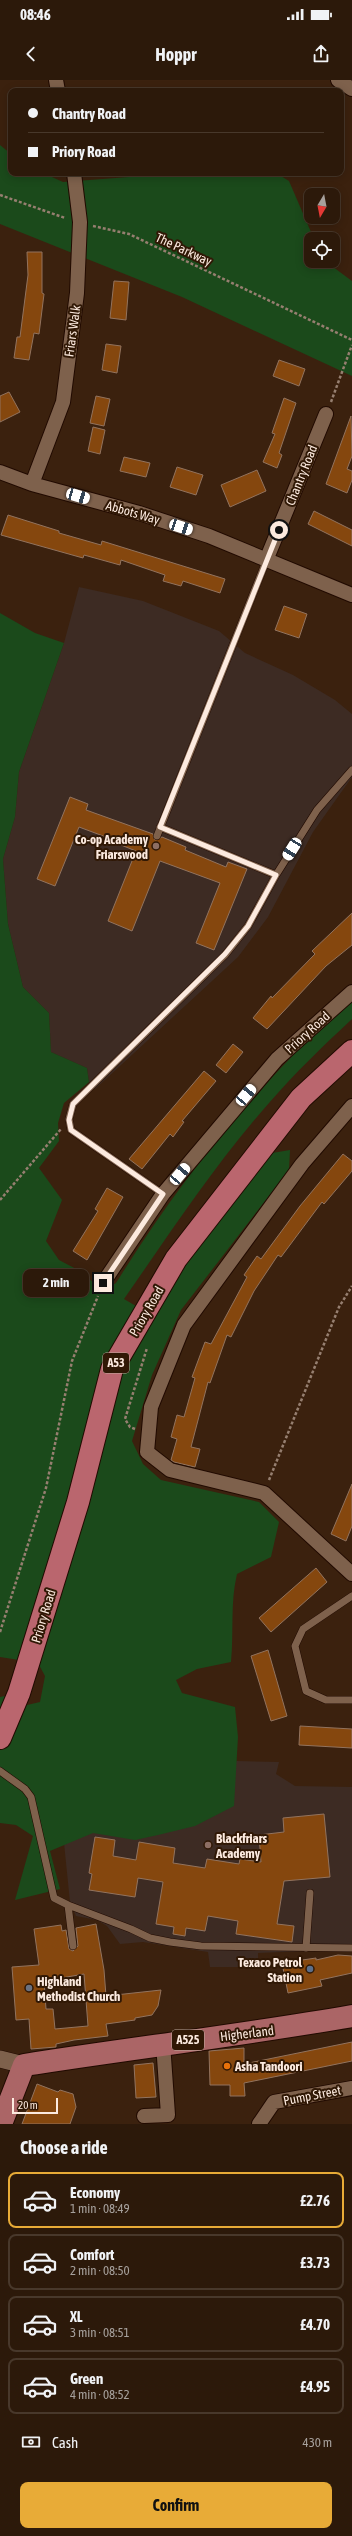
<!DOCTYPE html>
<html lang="en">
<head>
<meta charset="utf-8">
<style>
	:root { --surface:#2c190a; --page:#342213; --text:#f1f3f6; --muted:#a6a09c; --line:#48382b; --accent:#e8ab37 }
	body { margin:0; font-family:"Asap Condensed",sans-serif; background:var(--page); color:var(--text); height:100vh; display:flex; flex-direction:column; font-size:15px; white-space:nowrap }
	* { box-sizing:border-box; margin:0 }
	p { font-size:13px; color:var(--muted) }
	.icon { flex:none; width:22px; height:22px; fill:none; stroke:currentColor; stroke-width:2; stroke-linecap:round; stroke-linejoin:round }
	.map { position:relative; height:2044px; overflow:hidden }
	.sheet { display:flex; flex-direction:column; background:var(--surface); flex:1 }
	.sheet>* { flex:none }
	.banner { position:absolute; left:8px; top:8px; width:336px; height:88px; border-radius:8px; box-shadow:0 2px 10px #0003,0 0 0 1px var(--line); display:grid; align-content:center; height:88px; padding:0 20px; background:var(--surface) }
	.needle { width:26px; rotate:190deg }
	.tools { position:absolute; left:304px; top:108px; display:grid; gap:8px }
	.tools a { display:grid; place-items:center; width:36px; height:36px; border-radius:8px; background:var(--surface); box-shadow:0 2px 10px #0003,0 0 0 1px var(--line); font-size:20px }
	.scale { position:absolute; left:12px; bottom:10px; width:46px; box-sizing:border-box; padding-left:4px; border:2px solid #fceadf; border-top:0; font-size:11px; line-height:14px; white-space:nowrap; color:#fceadf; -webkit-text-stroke:3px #301805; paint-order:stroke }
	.end { position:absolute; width:18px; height:18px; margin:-9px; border:5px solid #fceadf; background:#111; box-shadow:0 0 0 2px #111 }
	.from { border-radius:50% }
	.bubble { position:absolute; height:28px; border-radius:8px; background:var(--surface); box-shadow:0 2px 10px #0003,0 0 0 1px var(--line); font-size:13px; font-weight:700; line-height:28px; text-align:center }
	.car { position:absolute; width:12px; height:24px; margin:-12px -6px; border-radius:5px; box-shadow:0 0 3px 1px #0007; background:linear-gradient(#fff 24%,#345 0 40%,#fff 0 76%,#345 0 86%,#fff 0) }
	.banner b { display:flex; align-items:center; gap:14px; height:38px; font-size:15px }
	.banner b+b { border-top:1px solid var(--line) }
	.banner i { width:10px; height:10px; background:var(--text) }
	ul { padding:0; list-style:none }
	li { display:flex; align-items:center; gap:12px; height:56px; margin:0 8px 6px; padding:0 12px; border:2px solid var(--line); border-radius:8px }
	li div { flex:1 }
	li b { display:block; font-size:15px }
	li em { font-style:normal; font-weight:700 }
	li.selected { border-color:var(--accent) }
	li>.icon { width:36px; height:36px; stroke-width:1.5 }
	h2 { padding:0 20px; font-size:18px; line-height:48px }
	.pay { display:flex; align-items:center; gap:10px; height:44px; padding:0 20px; font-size:15px }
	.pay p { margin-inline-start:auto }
	.action { display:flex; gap:8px; margin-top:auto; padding:8px 20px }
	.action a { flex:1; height:46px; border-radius:8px; background:var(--accent); color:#111; font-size:16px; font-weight:700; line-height:46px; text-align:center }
	.status { display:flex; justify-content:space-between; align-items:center; height:28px; padding:0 20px; background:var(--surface); direction:ltr }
	.status svg { height:11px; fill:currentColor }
	header { display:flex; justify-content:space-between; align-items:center; height:52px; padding:0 20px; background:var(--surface); font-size:18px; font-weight:700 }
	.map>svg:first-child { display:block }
	.education { fill:#3d2b23 }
	.green { fill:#1b4a1b }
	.building { fill:#85470e; stroke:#92735e; fill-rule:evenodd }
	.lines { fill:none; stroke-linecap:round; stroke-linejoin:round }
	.service-casing { stroke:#210a00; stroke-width:8 }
	.minor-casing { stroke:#210a00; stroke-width:16 }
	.tertiary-casing { stroke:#210a00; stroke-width:18 }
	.primary-casing { stroke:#210a00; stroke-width:24 }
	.trunk-casing { stroke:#210a00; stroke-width:24 }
	.path { stroke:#967f70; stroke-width:2.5; stroke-dasharray:3 2; stroke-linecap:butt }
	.service { stroke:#7e614c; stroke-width:7 }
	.minor { stroke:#7e614c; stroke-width:14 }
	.tertiary { stroke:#7e614c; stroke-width:17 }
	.primary { stroke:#ab6566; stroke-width:22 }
	.trunk { stroke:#ba666e; stroke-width:22 }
	.route { stroke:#fceadf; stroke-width:5 }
	.education-dot { fill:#8d6e63; stroke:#301805; stroke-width:1.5 }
	.service-dot { fill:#5c6f8a; stroke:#301805; stroke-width:1.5 }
	.worship-dot { fill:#6b7280; stroke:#301805; stroke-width:1.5 }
	.food-dot { fill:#e8710a; stroke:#301805; stroke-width:1.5 }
	.labels { text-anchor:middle; stroke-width:4; stroke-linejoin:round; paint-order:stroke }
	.shield { fill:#301805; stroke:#bfab9e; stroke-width:1 }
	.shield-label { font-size:12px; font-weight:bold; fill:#fceadf }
	.street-label { font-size:13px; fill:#fceadf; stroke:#301805 }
	.poi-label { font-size:13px; font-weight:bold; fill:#fceadf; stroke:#301805; text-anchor:start }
</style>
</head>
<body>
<div class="status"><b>08:46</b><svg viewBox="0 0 49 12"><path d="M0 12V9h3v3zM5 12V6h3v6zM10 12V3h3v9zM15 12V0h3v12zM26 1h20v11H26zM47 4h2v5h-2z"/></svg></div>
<header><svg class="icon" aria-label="back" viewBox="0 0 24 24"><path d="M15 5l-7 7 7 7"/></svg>Hoppr<svg class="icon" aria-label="share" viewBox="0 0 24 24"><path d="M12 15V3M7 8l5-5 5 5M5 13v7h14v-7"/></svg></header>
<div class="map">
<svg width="352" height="2044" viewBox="0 0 352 2044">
	<rect width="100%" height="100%" fill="#3b210e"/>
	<!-- education -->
	<path class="education" d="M79,507L143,521L219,551L245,573L293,595L335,620L352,634V697L313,752L268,837L238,877L95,1009L89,1002L87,988L51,972L49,933L23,907L8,844L3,779L15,737L19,692L64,563Z
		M237,1681L279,1682L276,1694L295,1706L352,1707V1869L258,1873V1887H210L208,1872L143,1862L120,1864L107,1846L97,1840L76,1836L70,1822L58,1704Z"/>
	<!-- green -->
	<path class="green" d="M0,65L11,74V93H43L63,102L181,93H276L289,101L314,159H311V181H325L352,201V296L182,217L0,144Z
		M0,533L35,553L64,563L19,692L15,737L3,779L8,844L23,907L49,933L51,972L87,988L89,1002L64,1023L58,1043L59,1061L39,1088L62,1120L46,1161L59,1180L80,1191L103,1211L116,1203C182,1097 258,1002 352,920V939C323,966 295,993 269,1023C215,1084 170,1153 124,1219L155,1237L188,1181L272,1073L290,1070L289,1090L181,1230L152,1295L132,1361L143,1384L161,1400L259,1422L279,1442L271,1477L237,1494C230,1523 234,1552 231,1582L197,1589L176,1600L182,1613L235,1627L238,1657L234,1726L195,1746L158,1755L135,1760L93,1753L50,1771L60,1809L15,1820L33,1756L16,1745L0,1743V1617L5,1616L27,1625L40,1622L45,1596L38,1583L0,1577Z"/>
	<!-- building -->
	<path class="building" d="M27,172H42V213L44,214L39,254L34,253L29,280L14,278L17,257H20L28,195Z
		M114,201L129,202L126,240L110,238Z
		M106,264L121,266L117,293L102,290Z
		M279,280L305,289L299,306L273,296Z
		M9,312L20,332L0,342V316Z
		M96,316L110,319L104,346L90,343Z
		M284,318L296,323L279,373L282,375L277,388L263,382L275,354L272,353Z
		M351,336L352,376L347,389L352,391V400L347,413L326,404Z
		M93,347L105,350L100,374L88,371Z
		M124,377L150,383L146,397L120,391Z
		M177,387L203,395L196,415L170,407Z
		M257,390L266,411L230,427L221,405Z
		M314,431L352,450V466L308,444Z
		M8,435L59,451V453L101,465L102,461L225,499L220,513L183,501L181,506L163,501L165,495L121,480L120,485L84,475L83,478L1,455Z
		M284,526L307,534L299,558L275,550Z
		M70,717L88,724L86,730L153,754L155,760L162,757L186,767L185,770L226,787L228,782L247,789L214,870L196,863L220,803L160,781L132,851L108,841L136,771L121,765L122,763L79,747L55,806L37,799Z
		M352,833V865L326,886L267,949L253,938L271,916L272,918L315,874L312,871Z
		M233,964L243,972L226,993L216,985Z
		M204,991L216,1001L182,1041L184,1042L173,1057L170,1054L142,1089L129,1079Z
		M343,1074L352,1081V1091L324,1124L322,1122L281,1177L278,1175L254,1211L231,1257L227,1255L210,1303L208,1302L191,1367L200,1369L195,1387L174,1382L171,1380L177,1359L171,1357L177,1335L184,1337L195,1298L192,1297L205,1262L211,1264L247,1197L244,1195L257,1176L261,1179L300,1126Z
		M107,1108L123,1117L87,1180L73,1171L98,1131L95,1129Z
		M352,1404V1446L346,1461L331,1454Z
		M316,1488L327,1502L271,1552L259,1538Z
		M268,1570L287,1636L271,1641L251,1576Z
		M300,1646L352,1649V1668L299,1665Z
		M324,1734L330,1797L284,1801L277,1844L294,1846L292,1862L236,1854L238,1841L208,1836L205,1851L186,1848L185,1856L173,1854L174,1847L156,1844L163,1802L138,1798L135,1817L89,1810L92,1794L89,1793L95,1757L115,1760L113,1776L136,1780L139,1762L175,1768L173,1783L205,1788L207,1779L239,1784L240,1779L261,1782L259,1755L284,1752L283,1738Z
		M96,1844L104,1890L106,1916L161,1910L158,1926L152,1935L135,1938V1940L106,1944L108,1956L74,1960L56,1964V1967L31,1969L29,1939L16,1940L12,1887L39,1885L34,1849L61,1845L62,1851L66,1850L69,1869L73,1871L78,1866L76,1848ZM84,1894L88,1946L55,1949L53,1929H46L44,1901Z
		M338,1875L352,1876V1893L320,1900L322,1906L288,1913L282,1883L316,1878V1880Z
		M352,1962V1981L244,2003L245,2016H230V2005H210L209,1971L244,1968V1984Z
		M153,1983L156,2017L136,2018L134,1985Z
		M37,2004L58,2012L60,2010L73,2014L76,2027L70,2044H22Z"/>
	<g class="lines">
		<defs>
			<path id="service" d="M160,747L276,795
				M157,756L267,479
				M163,1114L71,1050L69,1039L73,1024L225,875L248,846L276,795L317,730L352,690
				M352,1516L303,1549L295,1566L306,1611L326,1620H352
				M0,1691L25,1709L31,1717L54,1818L68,1825L73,1866
				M68,1825L131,1849L150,1858L170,1862L201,1866L352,1868
				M306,1868L310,1813"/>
			<path id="minor" d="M56,0L58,11
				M338,0L352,9
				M0,392L32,404L139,433L209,456L352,515
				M32,404L63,322L77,213L80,142L74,93
				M267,478L326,334
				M352,1026L302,1084L184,1245L151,1327L147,1372L170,1390L264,1413L352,1494
				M103,1203L163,1114L277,979L352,912
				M144,2036L168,2035L163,1963
				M259,2044L274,2022L352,2008"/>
			<path id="tertiary" d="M0,1979L24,1985"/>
			<path id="primary" d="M1,2044L24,1985C133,1968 243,1955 352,1936"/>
			<path id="trunk" d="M0,1658L19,1613L78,1422L112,1289L176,1179L301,1018L352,971"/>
		</defs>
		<!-- service casing -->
		<use href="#service" class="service-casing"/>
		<!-- minor casing -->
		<use href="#minor" class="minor-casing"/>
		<!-- tertiary casing -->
		<use href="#tertiary" class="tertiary-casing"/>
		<!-- primary casing -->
		<use href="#primary" class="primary-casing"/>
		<!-- trunk casing -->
		<use href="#trunk" class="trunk-casing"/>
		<!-- path -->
		<path class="path" d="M0,115L65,138
			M93,146L129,154L352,260
			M331,322L352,265
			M0,1120L61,1049
			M135,1349L130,1347L125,1339L147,1268
			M269,1400L339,1227L352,1206
			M0,1552L46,1408L72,1281L98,1216"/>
		<!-- service -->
		<use href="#service" class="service"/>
		<!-- minor -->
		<use href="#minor" class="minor"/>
		<!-- tertiary -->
		<use href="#tertiary" class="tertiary"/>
		<!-- primary -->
		<use href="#primary" class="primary"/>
		<!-- trunk -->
		<use href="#trunk" class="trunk"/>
	</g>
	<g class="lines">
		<!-- route -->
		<path class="route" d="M103,1203L163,1114L71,1050L69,1040L73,1024L225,874L248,846L276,795L160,747L279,450"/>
	</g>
	<!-- markers -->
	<g class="education-dot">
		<circle cx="156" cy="766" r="4"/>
		<circle cx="208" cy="1765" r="4"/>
	</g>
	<circle class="service-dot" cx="310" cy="1889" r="4"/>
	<circle class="worship-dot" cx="29" cy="1908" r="4"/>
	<circle class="food-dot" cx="227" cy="1986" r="4"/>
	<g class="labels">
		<!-- shield labels -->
		<g class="shield">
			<rect x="103" y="1273" width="26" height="20" rx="3"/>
			<rect x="172" y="1950" width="32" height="20" rx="3"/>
		</g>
		<g class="shield-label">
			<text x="116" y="1287">A53</text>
			<text x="188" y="1964">A525</text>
		</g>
		<!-- street labels -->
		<g class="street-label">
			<text transform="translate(184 169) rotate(25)" y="5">The Parkway</text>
			<text transform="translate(72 251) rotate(-82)" y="5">Friars Walk</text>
			<text transform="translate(301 395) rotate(-68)" y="5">Chantry Road</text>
			<text transform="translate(133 432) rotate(16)" y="5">Abbots Way</text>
			<text transform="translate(307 952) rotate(-42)" y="5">Priory Road</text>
			<text transform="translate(146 1231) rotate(-60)" y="5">Priory Road</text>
			<text transform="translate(43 1536) rotate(-73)" y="5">Priory Road</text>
			<text transform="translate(247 1953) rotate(-7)" y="5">Higherland</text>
			<text transform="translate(312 2015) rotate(-11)" y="5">Pump Street</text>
		</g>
		<!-- poi labels -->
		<g class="poi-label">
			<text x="148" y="764" text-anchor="end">Co-op Academy<tspan x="148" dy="15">Friarswood</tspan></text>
			<text x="216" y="1763">Blackfriars<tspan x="216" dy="15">Academy</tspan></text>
			<text x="302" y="1887" text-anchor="end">Texaco Petrol<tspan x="302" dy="15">Station</tspan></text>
			<text x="37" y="1906">Highland<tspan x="37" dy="15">Methodist Church</tspan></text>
			<text x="235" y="1991">Asha Tandoori</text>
		</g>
	</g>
</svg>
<div class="tools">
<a><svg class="needle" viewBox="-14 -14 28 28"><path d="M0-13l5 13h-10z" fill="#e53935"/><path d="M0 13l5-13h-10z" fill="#a6a09c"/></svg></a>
<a><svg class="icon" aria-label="locate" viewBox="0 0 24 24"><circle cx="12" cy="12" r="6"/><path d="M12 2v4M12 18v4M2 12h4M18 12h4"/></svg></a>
</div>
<div class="scale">20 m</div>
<i class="end from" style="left:279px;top:450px"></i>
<i class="end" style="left:103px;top:1203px"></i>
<div class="bubble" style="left:23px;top:1189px;width:66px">2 min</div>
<i class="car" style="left:78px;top:416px;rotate:106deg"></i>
<i class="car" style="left:181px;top:447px;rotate:108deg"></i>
<i class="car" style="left:292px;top:769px;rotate:212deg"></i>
<i class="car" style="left:246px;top:1015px;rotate:40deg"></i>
<i class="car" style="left:180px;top:1094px;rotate:40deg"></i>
<div class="banner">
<b><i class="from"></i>Chantry Road</b>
<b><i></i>Priory Road</b>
</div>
</div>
<section class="sheet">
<h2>Choose a ride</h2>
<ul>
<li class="selected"><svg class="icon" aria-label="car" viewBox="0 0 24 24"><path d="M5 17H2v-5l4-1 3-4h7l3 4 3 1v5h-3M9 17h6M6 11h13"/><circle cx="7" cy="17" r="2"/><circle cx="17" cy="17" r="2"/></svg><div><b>Economy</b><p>1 min · 08:49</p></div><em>£2.76</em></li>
<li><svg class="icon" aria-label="car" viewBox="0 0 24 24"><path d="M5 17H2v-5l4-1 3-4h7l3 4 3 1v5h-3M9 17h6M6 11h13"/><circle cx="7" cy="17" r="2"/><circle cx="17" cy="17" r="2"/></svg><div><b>Comfort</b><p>2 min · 08:50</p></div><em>£3.73</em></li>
<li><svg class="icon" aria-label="car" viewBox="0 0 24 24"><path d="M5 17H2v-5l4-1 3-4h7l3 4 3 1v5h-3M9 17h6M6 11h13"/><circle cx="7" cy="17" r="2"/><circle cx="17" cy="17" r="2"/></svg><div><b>XL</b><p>3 min · 08:51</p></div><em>£4.70</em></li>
<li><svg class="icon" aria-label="car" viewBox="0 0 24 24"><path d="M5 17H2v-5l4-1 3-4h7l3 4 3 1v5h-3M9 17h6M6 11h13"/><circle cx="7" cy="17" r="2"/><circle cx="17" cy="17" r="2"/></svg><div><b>Green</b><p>4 min · 08:52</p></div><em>£4.95</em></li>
</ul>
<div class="pay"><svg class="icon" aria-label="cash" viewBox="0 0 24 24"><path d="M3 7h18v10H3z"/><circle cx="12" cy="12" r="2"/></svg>Cash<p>430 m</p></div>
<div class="action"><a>Confirm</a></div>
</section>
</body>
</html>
